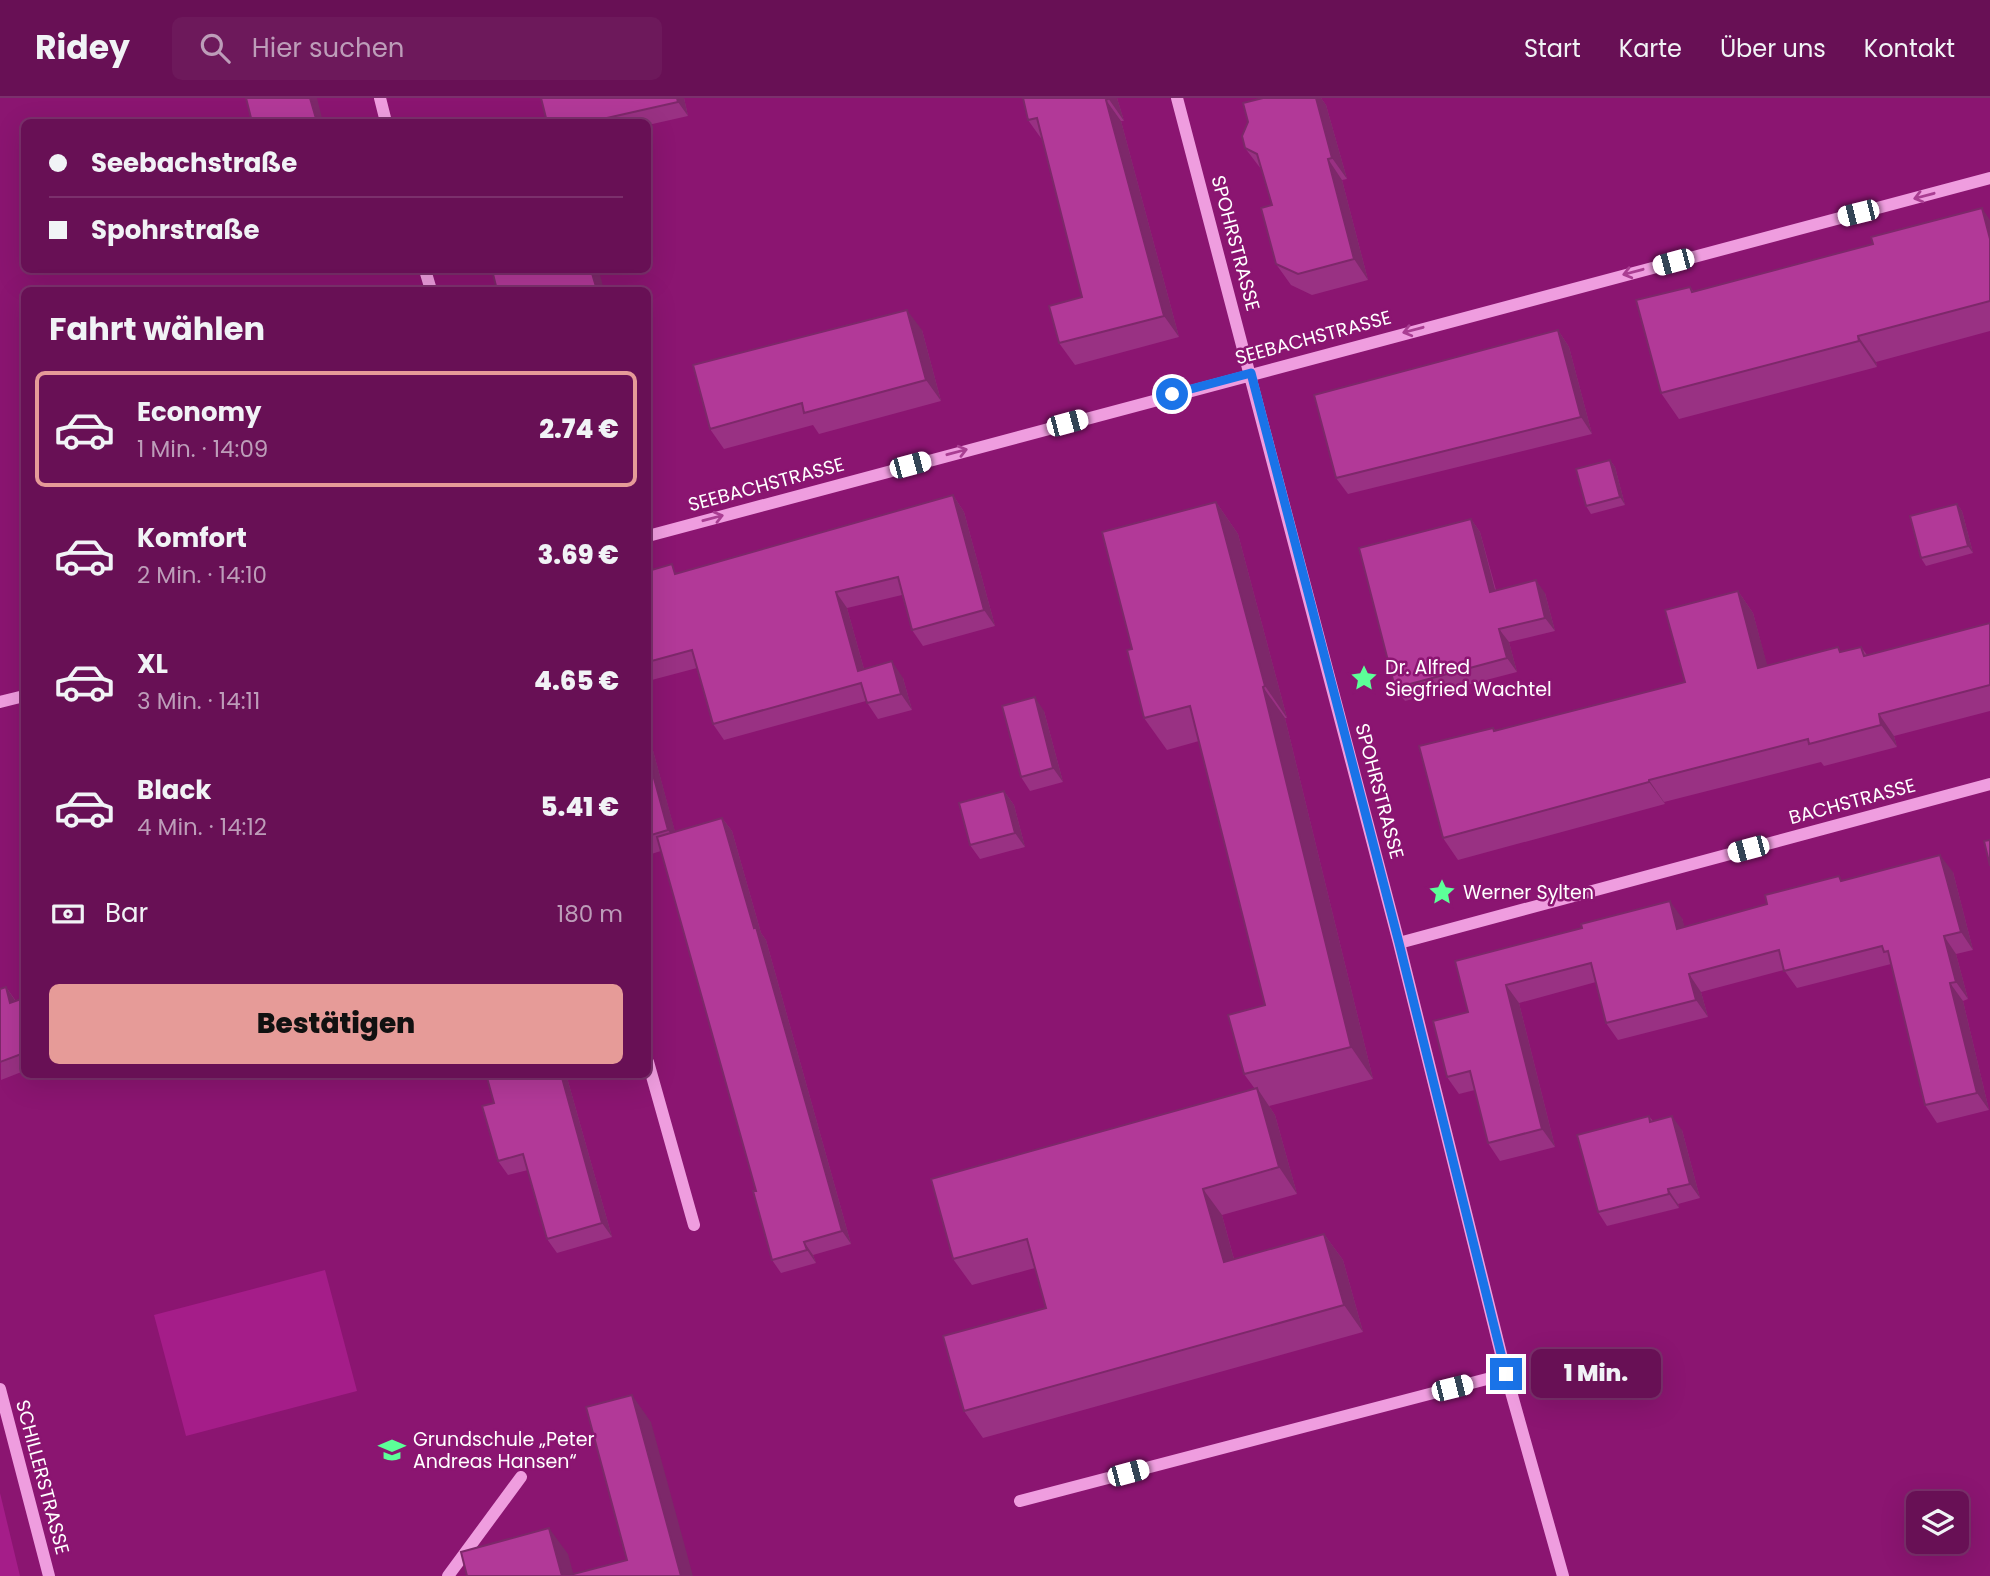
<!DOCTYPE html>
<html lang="de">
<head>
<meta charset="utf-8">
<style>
	:root { --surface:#681055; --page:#6d195b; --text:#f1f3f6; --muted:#bd9db9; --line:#7b306c; --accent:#e69b98 }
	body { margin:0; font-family:Poppins,sans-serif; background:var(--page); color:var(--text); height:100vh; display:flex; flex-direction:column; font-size:26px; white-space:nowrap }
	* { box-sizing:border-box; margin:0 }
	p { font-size:23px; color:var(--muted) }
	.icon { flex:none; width:38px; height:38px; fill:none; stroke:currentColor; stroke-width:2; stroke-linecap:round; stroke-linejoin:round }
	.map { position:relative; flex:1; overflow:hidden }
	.sheet { position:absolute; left:21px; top:189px; width:630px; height:791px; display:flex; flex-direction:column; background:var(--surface); border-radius:10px; box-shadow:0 7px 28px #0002,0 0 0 2px var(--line) }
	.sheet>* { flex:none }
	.top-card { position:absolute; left:21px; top:21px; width:630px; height:154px; border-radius:10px; box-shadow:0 7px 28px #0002,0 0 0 2px var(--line); display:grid; align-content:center; height:154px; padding:0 28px; background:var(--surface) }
	.controls { position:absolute; left:1906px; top:1393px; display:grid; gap:14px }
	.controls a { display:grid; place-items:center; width:63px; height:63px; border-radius:10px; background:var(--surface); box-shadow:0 7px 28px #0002,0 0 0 2px var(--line); font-size:35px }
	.end { position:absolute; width:32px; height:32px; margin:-16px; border:9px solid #1a73e8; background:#fff; box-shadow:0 0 0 4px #fff }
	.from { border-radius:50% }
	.bubble { position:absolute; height:49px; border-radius:10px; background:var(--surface); box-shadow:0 7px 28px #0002,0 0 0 2px var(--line); font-size:23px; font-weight:800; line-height:49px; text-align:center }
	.car { position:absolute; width:21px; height:42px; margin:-21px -10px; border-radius:9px; box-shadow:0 0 5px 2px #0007; background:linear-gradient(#fff 24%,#345 0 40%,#fff 0 76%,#345 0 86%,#fff 0) }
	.top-card b { display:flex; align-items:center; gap:24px; height:66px; font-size:26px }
	.top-card b+b { border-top:2px solid var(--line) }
	.top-card i { width:18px; height:18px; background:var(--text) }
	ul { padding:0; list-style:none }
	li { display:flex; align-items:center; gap:21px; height:116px; margin:0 14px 10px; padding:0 14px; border:4px solid transparent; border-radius:10px }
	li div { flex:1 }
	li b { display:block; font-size:26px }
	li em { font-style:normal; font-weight:800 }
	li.active { border-color:var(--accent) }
	li>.icon { width:63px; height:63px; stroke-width:1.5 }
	h2 { padding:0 28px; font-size:32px; line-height:84px }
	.pay { display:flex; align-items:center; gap:18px; height:77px; padding:0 28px; font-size:26px }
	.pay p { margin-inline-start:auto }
	.primary-button { display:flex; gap:14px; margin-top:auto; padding:14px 28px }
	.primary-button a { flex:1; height:80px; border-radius:10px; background:var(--accent); color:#111; font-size:28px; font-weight:800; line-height:80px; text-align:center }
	header { display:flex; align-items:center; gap:42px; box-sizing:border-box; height:98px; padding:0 35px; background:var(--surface); border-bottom:2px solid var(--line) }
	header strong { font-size:33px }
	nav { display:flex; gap:38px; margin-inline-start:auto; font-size:24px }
	.search { width:490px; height:63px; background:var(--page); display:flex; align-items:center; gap:18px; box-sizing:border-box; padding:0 24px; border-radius:10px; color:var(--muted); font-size:26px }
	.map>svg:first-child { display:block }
	.green { fill:#a51d89 }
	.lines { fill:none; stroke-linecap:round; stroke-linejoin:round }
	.minor { stroke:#ef9ddf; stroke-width:12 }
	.wall { fill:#993183 }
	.shaded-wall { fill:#7d286a }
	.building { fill:#b23998; stroke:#7d286a; stroke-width:2 }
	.oneway { stroke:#a93e92 }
	.route { stroke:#1a73e8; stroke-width:9 }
	.labels { text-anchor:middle; stroke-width:5; stroke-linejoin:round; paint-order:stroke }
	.street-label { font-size:19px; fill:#fff; stroke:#8b1571 }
	.poi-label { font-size:19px; fill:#fff; stroke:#8b1571; text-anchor:start }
</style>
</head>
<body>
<header>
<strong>Ridey</strong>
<div class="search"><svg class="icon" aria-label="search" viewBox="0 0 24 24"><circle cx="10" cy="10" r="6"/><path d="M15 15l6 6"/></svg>Hier suchen</div>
<nav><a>Start</a><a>Karte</a><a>Über uns</a><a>Kontakt</a></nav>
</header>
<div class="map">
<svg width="1990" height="1478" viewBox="0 0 1990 1478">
	<rect width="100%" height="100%" fill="#8b1571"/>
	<!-- green -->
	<path class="green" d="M325,1172L357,1293L186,1338L154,1217Z
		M0,1395L20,1478H0Z"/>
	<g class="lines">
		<!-- minor -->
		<path class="minor" d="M380,0L386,24
			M1177,0L1399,845L1506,1276L1563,1478
			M425,172L431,192
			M648,438L1990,80
			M0,604L24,598
			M1399,845L1990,686
			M648,964L694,1127
			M0,1291L49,1478
			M1020,1403L1506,1276
			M448,1478L521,1379"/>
	</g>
	<!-- wall -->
	<path class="wall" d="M684,0L688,18L648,27V24H547Z
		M1023,0H1117L1124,23H1121L1179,239L1075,267L1059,245L1082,199L1043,43L1028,22Z
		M1263,0H1321L1326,7L1347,81L1342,82L1368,182L1312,197L1291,187L1276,166L1272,107L1261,71L1245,50Z
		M1990,122V233L1876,264L1877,269L1679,321L1661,295L1690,189L1694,194Z
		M922,232L941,303L819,336L813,327L724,351L710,331Z
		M1558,232L1569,249L1592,336L1348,396L1336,380Z
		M1610,362L1615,369L1625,407L1591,416L1586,408Z
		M953,397L964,414L995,528L923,548L912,532L902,497L847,510L864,571L903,580L912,612L878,621L866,603L724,642L713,626L697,570L648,583V473L678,475Z
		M1216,404L1238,436L1287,620H1285L1373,981L1269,1008L1275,1017L1297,1096L1222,1117L1234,1161L1324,1136L1343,1162L1363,1234L983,1340L964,1313L1046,1210L1035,1170L972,1187L953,1161L1255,991L1244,976L1265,907L1199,643L1167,652L1144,620L1132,551Z
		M1957,406L1962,413L1973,455L1926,468L1921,460Z
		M1471,421L1480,434L1496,492L1545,495L1555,533L1509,544L1517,574L1405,603L1395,590Z
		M1738,493L1753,515L1767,568L1838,549L1841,554L1861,549L1867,557L1990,525V613L1894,638L1897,649L1824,668L1821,664L1664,704L1665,706L1458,762L1443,740L1493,630L1496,633L1685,584Z
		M1044,613L1063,684L1030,693L1021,679Z
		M648,634L675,734L722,720L732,733L761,835L766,842L851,1146L813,1157L816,1165L781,1175L772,1162L756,1093L661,753L648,757Z
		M1004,693L1014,707L1025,749L980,761L970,747Z
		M1953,774L1973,852L1956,856L1968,901L1963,903L1989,1012L1937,1025L1925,1007L1891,866L1797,890L1784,872L1701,894L1708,919L1618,942L1606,925L1596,884L1519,905L1555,1049L1500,1063L1488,1045L1475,992L1459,996L1447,979L1468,914L1455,863L1682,820L1684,829L1767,806L1842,782Z
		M6,889L16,903L24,900V973L1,982L0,891Z
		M566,976L612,1139L557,1155L547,1141L528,1072L508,1077L498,1063L494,1005Z
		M1649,1018L1653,1023L1682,1032L1700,1100L1678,1106L1679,1110L1607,1128L1598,1114Z"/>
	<!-- shaded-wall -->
	<path class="shaded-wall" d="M310,0H317L323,24H317Z
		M677,0H684L688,18L678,4Z
		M1108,0H1117L1124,23Z
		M1316,0H1321L1326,7L1347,81L1332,60Z
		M1106,2L1121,23L1179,239L1164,218Z
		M1328,61L1342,82L1368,182L1354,161Z
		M1982,110L1990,122V141Z
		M591,172H598L599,173L604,192H597Z
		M907,212L922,232L941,303L926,282Z
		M1558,232L1569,249L1592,336L1581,319Z
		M1858,238L1876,264L1877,269L1859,243Z
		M1610,362L1615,369L1625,407L1620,399Z
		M953,397L964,414L995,528L984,512Z
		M1216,404L1238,436L1287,620L1265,588Z
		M1957,406L1962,413L1973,455L1968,448Z
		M1471,421L1480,434L1499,507L1490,494Z
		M1536,482L1545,495L1555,533L1545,520Z
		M1738,493L1753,515L1774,592L1758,570Z
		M836,494L847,510L869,589L858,573Z
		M1499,531L1509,544L1517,574L1507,560Z
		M892,563L903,580L912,612L901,596Z
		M1263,589L1285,620L1373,981L1351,949Z
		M1035,599L1044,613L1063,684L1053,670Z
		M1879,616L1894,638L1897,649L1881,627Z
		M648,634L679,748L668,732L648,658Z
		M1649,682L1664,704L1665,706L1649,684Z
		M1004,693L1014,707L1025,749L1015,735Z
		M722,720L732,733L761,835L766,842L851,1146L842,1133Z
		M1940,757L1953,774L1973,852L1961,834Z
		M1670,803L1682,820L1690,848L1677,831Z
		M1944,838L1956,856L1968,901L1956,884Z
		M1689,876L1701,894L1708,919L1696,902Z
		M1950,885L1963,903L1989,1012L1977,995Z
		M1506,887L1519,905L1555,1049L1542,1031Z
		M6,889L16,904L10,905Z
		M561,976H566L612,1139L602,1125Z
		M1257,990L1275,1017L1297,1096L1279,1069Z
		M1672,1018L1682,1032L1700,1100L1690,1086Z
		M1203,1091L1222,1117L1242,1191L1224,1164Z
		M1668,1091L1678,1106L1679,1110L1669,1096Z
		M1324,1136L1343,1162L1363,1234L1344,1207Z
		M804,1144L813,1157L816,1165L807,1152Z
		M632,1297L651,1324L693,1478H681Z
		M549,1430L568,1456L574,1478H562Z"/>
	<!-- building -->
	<path class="building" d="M246,0H310L317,24H252Z
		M541,0H677L678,4L589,24H547Z
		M1023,0H1108V1L1106,2L1164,218L1059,245L1049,208L1082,199L1037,20L1028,22Z
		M1263,0H1316L1332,60L1328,61L1354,161L1298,176L1276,166L1261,110L1272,107L1257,56L1245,50L1242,38L1248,24L1243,5Z
		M1982,110L1990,141V203L1858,238L1859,243L1661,295L1636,202L1690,189L1692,194L1873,146L1871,139Z
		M492,172H591L597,192H497Z
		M907,212L926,282L804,315L802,305L710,331L693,267Z
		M1558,232L1581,319L1336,380L1314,297Z
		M1610,362L1620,399L1586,408L1576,371Z
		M953,397L984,512L912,532L898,479L836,494L858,573L892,563L901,596L867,605L861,585L713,626L692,552L648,564V473L672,466L675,476Z
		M1216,404L1265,588L1263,589L1351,949L1244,976L1228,917L1265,907L1190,608L1144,620L1127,552L1132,551L1102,434Z
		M1957,406L1968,448L1921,460L1910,418Z
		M1471,421L1490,494L1536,482L1545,520L1499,531L1507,560L1395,590L1359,450Z
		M24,461V473L22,462Z
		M1738,493L1758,570L1838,549L1840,554L1861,549L1864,558L1990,525V587L1879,616L1881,627L1809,646L1808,641L1649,682V684L1443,740L1419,648L1493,630L1494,633L1685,584L1665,512Z
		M1035,599L1053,670L1021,679L1002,608Z
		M648,658L668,732L648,738Z
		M1004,693L1015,735L970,747L959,705Z
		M722,720L754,830L756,829L842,1133L804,1144L807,1152L772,1162L753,1093H756L657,739Z
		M1990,742V768L1984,743Z
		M1940,757L1961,834L1944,838L1956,884L1950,885L1977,995L1925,1007L1888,853L1884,854L1882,848L1784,873L1779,852L1689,876L1696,902L1606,925L1591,865L1506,887L1542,1031L1488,1045L1470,973L1447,979L1433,923L1468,914L1455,863L1582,830L1581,826L1670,803L1677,831L1767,806L1765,797L1839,778L1841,783Z
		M6,889L10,905L24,900V955L0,964V891Z
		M486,976H561L602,1125L547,1141L523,1056L498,1063L482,1008L494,1005Z
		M1257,990L1279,1069L1203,1091L1224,1164L1324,1136L1344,1207L964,1313L943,1238L1046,1210L1027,1141L953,1161L931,1081Z
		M1649,1018L1650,1024L1672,1018L1690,1086L1668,1091L1669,1096L1598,1114L1577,1037Z
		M632,1297L681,1478H566L627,1462L586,1309Z
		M549,1430L562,1478H467L461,1454Z"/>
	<!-- one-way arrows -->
	<defs><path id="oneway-shaft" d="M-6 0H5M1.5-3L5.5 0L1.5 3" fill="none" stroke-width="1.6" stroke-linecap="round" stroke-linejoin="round" transform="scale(1.75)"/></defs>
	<g class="oneway">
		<use href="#oneway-shaft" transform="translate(1924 98) rotate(165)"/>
		<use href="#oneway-shaft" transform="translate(1633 174) rotate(165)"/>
		<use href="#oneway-shaft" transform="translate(1413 232) rotate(165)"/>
		<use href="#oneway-shaft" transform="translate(957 354) rotate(-15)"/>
		<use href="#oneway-shaft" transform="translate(713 420) rotate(-15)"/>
	</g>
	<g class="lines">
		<!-- route -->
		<path class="route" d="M1172,296L1251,275L1399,845L1506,1276"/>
	</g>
	<!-- icons -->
	<defs>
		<symbol id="sight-bare" viewBox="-9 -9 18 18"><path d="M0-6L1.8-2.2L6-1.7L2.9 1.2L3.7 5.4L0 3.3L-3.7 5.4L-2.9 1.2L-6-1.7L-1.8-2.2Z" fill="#5cff98" stroke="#8b1571" stroke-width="2.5" paint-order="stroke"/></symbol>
		<symbol id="school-bare" viewBox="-9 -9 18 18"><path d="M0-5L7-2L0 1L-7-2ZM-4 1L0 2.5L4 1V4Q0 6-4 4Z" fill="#5cff98" stroke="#8b1571" stroke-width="2.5" paint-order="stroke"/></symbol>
	</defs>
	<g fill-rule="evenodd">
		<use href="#sight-bare" x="1345" y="561" width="38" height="38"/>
		<use href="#sight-bare" x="1423" y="775" width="38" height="38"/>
		<use href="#school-bare" x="373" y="1333" width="38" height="38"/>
	</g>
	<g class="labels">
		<!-- street labels -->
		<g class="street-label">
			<text transform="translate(1236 145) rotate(75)" y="7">SPOHRSTRASSE</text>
			<text transform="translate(1313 239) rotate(-15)" y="7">SEEBACHSTRASSE</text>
			<text transform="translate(766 386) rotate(-15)" y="7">SEEBACHSTRASSE</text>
			<text transform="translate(1380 693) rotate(75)" y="7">SPOHRSTRASSE</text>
			<text transform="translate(1852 703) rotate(-15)" y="7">BACHSTRASSE</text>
			<text transform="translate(43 1379) rotate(75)" y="7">SCHILLERSTRASSE</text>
		</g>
		<!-- poi labels -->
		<g class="poi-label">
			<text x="1385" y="576">Dr. Alfred<tspan x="1385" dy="22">Siegfried Wachtel</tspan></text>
			<text x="1463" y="801">Werner Sylten</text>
			<text x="413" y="1348">Grundschule „Peter<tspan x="413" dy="22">Andreas Hansen“</tspan></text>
		</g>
	</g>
</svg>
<div class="controls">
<a><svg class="icon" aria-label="layers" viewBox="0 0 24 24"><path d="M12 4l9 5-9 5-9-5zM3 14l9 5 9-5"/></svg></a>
</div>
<i class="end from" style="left:1172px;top:296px"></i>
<i class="end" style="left:1506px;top:1276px"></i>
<div class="bubble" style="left:1531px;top:1251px;width:130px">1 Min.</div>
<i class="car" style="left:1858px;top:115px;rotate:256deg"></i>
<i class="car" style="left:1673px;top:164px;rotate:255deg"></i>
<i class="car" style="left:1067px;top:325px;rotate:75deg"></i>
<i class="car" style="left:910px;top:367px;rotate:75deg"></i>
<i class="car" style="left:1748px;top:751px;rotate:255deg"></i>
<i class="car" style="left:1452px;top:1290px;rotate:76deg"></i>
<i class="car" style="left:1128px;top:1375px;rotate:75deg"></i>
<div class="top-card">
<b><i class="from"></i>Seebachstraße</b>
<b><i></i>Spohrstraße</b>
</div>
<section class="sheet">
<h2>Fahrt wählen</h2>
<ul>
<li class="active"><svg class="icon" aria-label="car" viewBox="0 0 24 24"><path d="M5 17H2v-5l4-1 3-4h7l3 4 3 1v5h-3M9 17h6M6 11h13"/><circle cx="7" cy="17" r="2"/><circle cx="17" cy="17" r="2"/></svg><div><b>Economy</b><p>1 Min. · 14:09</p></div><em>2.74 €</em></li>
<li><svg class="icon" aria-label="car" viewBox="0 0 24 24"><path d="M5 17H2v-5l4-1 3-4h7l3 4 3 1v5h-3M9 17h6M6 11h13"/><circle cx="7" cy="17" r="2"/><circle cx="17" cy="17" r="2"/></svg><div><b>Komfort</b><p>2 Min. · 14:10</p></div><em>3.69 €</em></li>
<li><svg class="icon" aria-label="car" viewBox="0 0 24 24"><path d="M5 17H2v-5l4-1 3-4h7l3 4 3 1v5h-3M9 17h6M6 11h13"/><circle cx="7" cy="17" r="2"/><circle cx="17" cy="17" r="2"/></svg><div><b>XL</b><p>3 Min. · 14:11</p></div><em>4.65 €</em></li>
<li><svg class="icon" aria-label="car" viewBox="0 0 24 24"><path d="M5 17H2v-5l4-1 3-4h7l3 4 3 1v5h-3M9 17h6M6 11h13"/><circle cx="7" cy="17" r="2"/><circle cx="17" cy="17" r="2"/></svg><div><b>Black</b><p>4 Min. · 14:12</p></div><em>5.41 €</em></li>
</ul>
<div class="pay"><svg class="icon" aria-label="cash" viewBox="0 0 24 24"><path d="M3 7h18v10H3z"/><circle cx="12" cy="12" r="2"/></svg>Bar<p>180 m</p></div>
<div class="primary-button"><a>Bestätigen</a></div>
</section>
</div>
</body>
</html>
